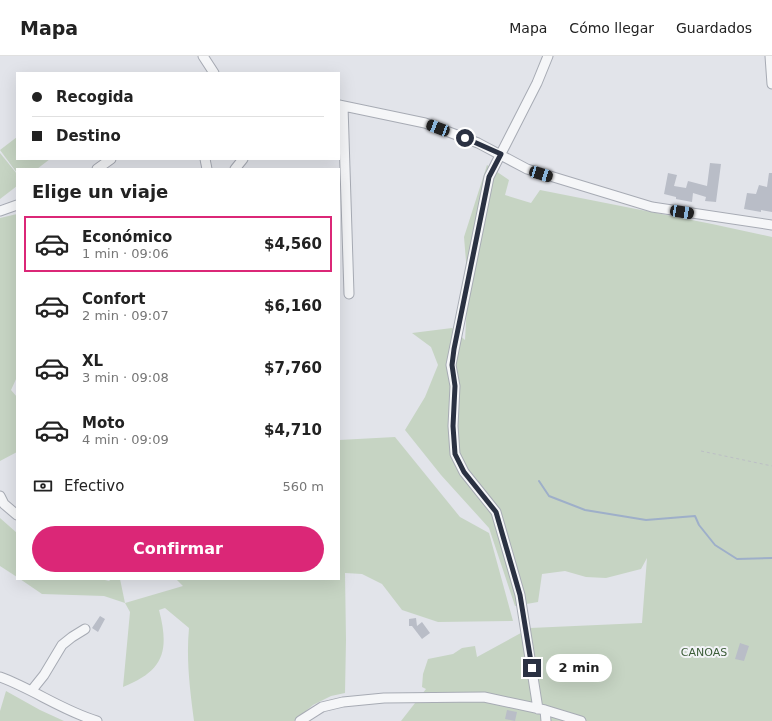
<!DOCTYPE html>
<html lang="es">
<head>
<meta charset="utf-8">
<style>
	:root { --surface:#fff; --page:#f6f6f6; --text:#222; --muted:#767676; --line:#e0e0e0; --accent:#db2777 }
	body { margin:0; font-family:"DejaVu Sans",sans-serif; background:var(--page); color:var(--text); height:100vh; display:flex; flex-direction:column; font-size:15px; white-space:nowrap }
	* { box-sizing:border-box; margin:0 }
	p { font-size:13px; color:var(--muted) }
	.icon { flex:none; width:22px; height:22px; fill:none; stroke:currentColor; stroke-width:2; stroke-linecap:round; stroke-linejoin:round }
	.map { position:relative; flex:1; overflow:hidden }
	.sheet { position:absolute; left:16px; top:112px; width:324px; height:412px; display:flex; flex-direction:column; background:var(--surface); border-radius:0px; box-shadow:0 4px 16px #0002 }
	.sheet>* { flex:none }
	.hud { position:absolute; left:16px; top:16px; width:324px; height:88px; border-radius:0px; box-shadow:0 4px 16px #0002; display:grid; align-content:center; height:88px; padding:0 16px; background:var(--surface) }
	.end { position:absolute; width:18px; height:18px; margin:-9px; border:5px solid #2a3142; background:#fff; box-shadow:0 0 0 2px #fff }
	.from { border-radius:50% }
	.bubble { position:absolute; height:28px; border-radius:14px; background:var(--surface); box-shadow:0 4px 16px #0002; font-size:13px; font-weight:700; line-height:28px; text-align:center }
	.car { position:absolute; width:12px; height:24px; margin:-12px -6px; border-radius:5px; box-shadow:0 0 3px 1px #0007; background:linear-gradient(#222 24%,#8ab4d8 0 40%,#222 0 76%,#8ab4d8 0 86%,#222 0) }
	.hud b { display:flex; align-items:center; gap:14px; height:38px; font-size:15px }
	.hud b+b { border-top:1px solid var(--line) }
	.hud i { width:10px; height:10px; background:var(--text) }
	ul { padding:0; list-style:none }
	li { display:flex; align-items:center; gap:12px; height:56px; margin:0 8px 6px; padding:0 8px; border:2px solid transparent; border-radius:0px }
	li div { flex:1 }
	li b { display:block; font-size:15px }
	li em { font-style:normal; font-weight:700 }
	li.active { border-color:var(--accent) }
	li>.icon { width:36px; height:36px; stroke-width:1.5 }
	h2 { padding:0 16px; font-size:18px; line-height:48px }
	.pay { display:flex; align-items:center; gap:10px; height:44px; padding:0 16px; font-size:15px }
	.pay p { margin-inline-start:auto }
	.button { display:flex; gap:8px; margin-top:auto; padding:8px 16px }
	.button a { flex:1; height:46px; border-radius:24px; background:var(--accent); color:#fff; font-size:16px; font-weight:700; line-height:46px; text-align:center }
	header { display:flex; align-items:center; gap:24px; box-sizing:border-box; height:56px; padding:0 20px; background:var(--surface); border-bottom:1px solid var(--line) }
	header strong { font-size:19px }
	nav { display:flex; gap:22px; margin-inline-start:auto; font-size:14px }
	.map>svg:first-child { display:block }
	.green { fill:#c6d4c3 }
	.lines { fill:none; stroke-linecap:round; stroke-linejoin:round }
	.stream { stroke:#9eafc9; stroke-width:2 }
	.building { fill:#b9bdc7 }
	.minor-casing { stroke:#a7abb4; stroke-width:11 }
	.path { stroke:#bcbfc5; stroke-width:1; stroke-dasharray:3 3; stroke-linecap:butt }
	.minor { stroke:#f5f6f8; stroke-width:9 }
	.route { stroke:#2a3142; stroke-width:5 }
	.labels { text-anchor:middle; stroke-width:4; stroke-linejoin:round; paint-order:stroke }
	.park-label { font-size:11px; fill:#3c5d38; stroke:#f2f3f7 }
</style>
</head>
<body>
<header>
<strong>Mapa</strong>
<nav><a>Mapa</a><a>Cómo llegar</a><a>Guardados</a></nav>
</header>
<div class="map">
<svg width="772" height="665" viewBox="0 0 772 665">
	<rect width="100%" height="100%" fill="#e2e4ea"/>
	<!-- green -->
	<path class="green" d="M17,81V103H50L37,113H17V117L0,94Z
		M0,97L17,118V130L0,143Z
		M487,109L509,124L505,139L531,147L540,134L712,168L772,181V665H401L426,633L422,631L423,618L428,603L453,598L462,592L475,590L477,601L530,572L642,567L647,502L641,513L606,522L586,521L565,515L542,518L538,546L515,550L489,472L441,419L405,374L425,341L438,309L431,291L412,277L452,272L465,284L468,229L464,181Z
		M17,158V321L11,334L17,341V396L0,405V162Z
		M395,381L460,461L489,477L513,565L438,566L402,554L382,528L362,518L345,517L346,584L345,637L331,640L313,649L294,665H194C190,634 186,604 189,572L165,552L159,554C170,596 163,615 123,631L130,556L125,547L104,540L42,538L20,523H101L109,525L111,523H120L125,547L183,530L176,523H339V384Z
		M0,462L17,477V521L0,510Z
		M6,635L40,654L64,665H0V655Z"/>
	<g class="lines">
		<!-- stream -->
		<path class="stream" d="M539,425L549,440L585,454L646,464L695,460L699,469L715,489L737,503L772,502"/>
	</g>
	<!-- building -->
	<path class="building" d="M710,107L721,108L716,146L705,145L706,141L693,137L692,146L676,143V141L664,138L668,117L677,119L674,130L686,132L688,125L707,130Z
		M769,117H772V156L761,154V156L744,153L747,137L756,138L759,129L767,131Z
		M100,560L105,563L98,576L92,572Z
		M416,562L417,570L422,566L430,577L422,583L412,570H409V563Z
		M740,587L749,590L744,605L735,603Z
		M507,654L517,656L515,665L505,663Z"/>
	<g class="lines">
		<defs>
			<path id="minor" d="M203,0L214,17
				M770,0L772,28
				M339,49L425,67L478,87L527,113L652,151L772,169
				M343,50L349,238
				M205,103L207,113
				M97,113L111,103
				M235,113L243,103
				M0,155L17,149
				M0,440L4,448L17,459
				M0,621C33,633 63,655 97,665
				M32,634L44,619L62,589L72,581L85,573
				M538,653L520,539L496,456L464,416L455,398L453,370L455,330L451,309L489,121L537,27L548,0
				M545,654L546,665
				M300,665L322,651L343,646L384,642L484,641L545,654L581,665"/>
		</defs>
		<!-- minor casing -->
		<use href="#minor" class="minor-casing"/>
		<!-- path -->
		<path class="path" d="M701,395L772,410"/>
		<!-- minor -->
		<use href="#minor" class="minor"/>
	</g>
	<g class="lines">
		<!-- route -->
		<path class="route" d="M465,82L501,98L489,121L454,293L452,309L455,330L453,370L455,398L464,416L496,456L520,539L532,612"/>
	</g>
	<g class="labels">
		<!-- park labels -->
		<g class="park-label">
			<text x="704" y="600">CANOAS</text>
		</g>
	</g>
</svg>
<i class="end from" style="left:465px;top:82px"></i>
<i class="end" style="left:532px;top:612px"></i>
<div class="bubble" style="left:546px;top:598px;width:66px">2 min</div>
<i class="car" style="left:438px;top:72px;rotate:291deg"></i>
<i class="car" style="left:541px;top:118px;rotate:107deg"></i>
<i class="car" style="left:682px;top:156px;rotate:99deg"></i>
<div class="hud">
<b><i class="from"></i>Recogida</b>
<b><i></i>Destino</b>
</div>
<section class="sheet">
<h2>Elige un viaje</h2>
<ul>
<li class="active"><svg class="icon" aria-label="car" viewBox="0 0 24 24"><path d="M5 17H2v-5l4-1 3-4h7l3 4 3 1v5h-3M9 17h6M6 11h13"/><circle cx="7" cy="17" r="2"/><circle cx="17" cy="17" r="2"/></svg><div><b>Económico</b><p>1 min · 09:06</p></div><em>$4,560</em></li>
<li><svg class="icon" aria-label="car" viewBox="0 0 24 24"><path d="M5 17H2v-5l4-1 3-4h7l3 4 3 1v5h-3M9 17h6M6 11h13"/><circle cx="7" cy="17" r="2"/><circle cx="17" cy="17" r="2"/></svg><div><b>Confort</b><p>2 min · 09:07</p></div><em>$6,160</em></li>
<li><svg class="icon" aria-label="car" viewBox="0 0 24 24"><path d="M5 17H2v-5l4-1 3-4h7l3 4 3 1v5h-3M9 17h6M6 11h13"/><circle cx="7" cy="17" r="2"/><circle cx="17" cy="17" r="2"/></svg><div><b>XL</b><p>3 min · 09:08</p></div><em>$7,760</em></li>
<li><svg class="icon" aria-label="car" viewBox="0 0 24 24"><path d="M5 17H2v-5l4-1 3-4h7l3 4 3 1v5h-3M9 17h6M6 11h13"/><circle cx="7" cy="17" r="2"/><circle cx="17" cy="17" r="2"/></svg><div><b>Moto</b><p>4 min · 09:09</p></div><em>$4,710</em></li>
</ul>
<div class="pay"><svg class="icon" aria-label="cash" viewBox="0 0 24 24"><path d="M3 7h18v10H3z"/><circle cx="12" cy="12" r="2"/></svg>Efectivo<p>560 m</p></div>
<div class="button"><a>Confirmar</a></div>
</section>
</div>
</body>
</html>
